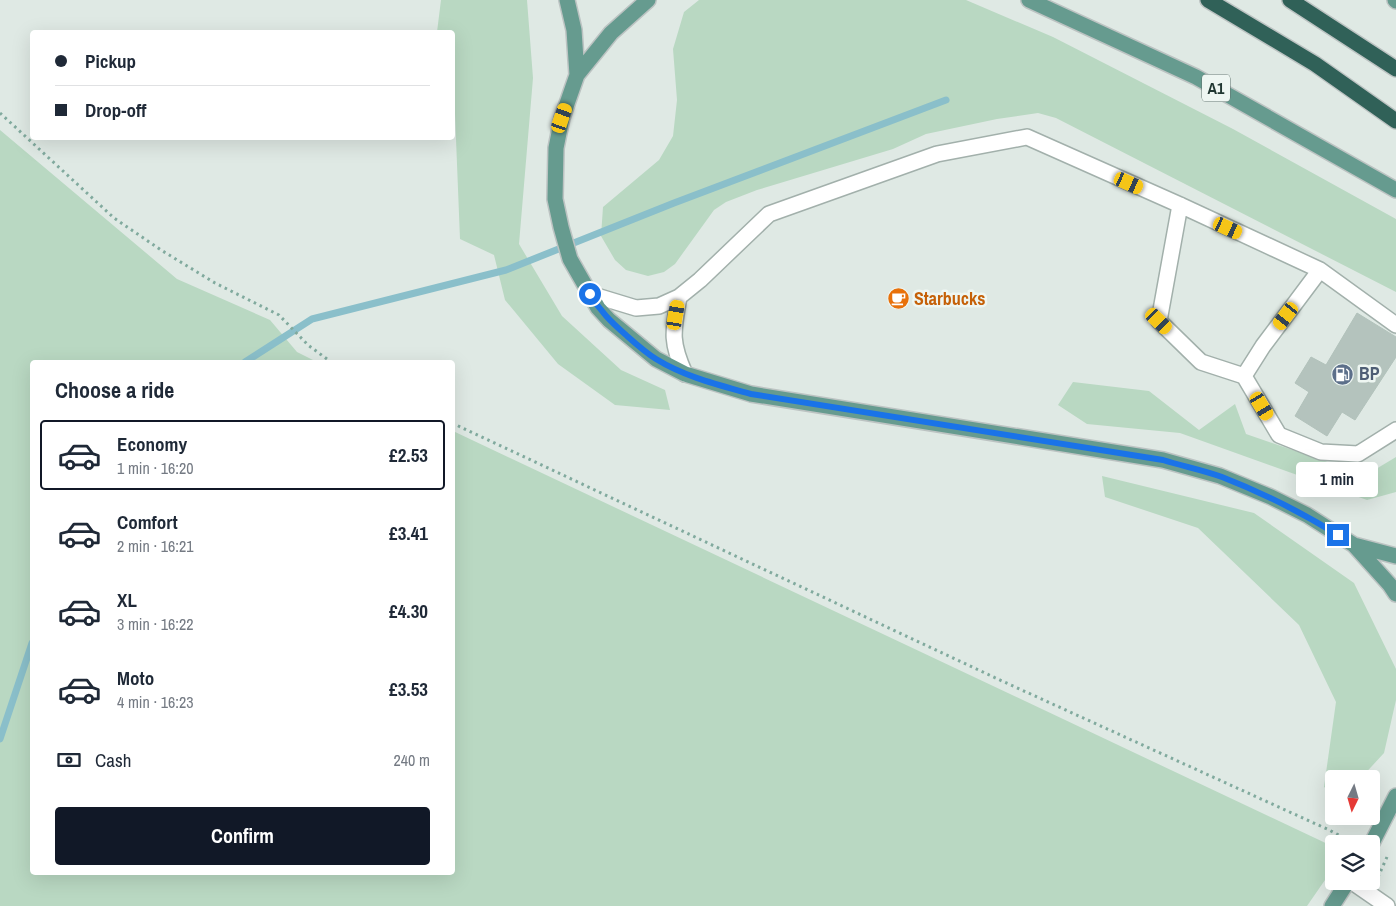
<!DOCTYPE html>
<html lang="en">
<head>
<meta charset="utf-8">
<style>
	:root { --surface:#fff; --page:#f2f2f3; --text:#1f2937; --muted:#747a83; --line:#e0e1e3; --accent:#111827 }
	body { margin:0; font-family:"Archivo Narrow",sans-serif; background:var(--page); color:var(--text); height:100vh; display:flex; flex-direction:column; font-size:19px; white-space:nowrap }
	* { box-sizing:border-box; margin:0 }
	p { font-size:16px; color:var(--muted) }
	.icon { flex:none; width:28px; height:28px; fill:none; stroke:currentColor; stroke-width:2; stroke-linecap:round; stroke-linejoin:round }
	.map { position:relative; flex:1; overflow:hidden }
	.side { position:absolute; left:30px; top:360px; width:425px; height:515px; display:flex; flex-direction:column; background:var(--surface); border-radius:5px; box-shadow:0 5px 20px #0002 }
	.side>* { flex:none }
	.hud { position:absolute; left:30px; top:30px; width:425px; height:110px; border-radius:5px; box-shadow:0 5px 20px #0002; display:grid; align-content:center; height:110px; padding:0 25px; background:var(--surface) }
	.needle { width:32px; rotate:185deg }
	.buttons { position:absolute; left:1325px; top:770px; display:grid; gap:10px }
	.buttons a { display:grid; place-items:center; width:55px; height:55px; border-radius:5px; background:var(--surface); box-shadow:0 5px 20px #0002; font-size:25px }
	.end { position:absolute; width:22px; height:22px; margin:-11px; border:6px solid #1a73e8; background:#fff; box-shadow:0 0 0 2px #fff }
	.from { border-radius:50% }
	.bubble { position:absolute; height:35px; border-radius:5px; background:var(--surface); box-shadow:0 5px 20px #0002; font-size:16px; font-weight:800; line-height:35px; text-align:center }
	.car { position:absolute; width:15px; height:30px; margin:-15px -8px; border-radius:6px; box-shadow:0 0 4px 1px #0007; background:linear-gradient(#f5c518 24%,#345 0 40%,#f5c518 0 76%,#345 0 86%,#f5c518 0) }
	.hud b { display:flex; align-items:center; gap:18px; height:48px; font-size:19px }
	.hud b+b { border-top:1px solid var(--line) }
	.hud i { width:12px; height:12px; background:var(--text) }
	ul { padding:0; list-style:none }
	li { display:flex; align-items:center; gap:15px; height:70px; margin:0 10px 8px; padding:0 15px; border:2px solid transparent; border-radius:5px }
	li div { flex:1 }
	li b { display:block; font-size:19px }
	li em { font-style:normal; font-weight:800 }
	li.current { border-color:var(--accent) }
	li>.icon { width:45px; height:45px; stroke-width:1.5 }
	h2 { padding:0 25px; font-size:22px; line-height:60px }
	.pay { display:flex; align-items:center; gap:12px; height:55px; padding:0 25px; font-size:19px }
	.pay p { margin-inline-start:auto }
	.cta { display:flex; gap:10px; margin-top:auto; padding:10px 25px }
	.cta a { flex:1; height:58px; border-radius:5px; background:var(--accent); color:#fff; font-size:20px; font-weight:800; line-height:58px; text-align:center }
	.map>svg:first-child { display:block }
	.green { fill:#b9d8c2 }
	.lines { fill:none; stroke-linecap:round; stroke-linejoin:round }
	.stream { stroke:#8abfca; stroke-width:7 }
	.building { fill:#b4c3bd; stroke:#b2c2bb }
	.minor-casing { stroke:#a2b0ab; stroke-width:18 }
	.major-casing { stroke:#bcc3c2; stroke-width:18 }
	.highway-casing { stroke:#bcc3c2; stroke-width:18 }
	.path { stroke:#81aa9e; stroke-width:3; stroke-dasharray:2.5 4; stroke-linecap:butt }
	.minor { stroke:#fff; stroke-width:15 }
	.major { stroke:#669b8f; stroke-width:15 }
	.highway { stroke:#306158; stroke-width:15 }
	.route { stroke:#1a73e8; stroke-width:6 }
	.labels { text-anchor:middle; stroke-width:5; stroke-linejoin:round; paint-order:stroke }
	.shield { fill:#eef6f2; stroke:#5e706c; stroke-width:1 }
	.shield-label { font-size:16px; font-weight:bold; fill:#213732 }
	.food-label { font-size:18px; font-weight:bold; fill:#c56008; stroke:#eef6f2; text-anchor:start }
	.service-label { font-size:18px; font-weight:bold; fill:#4e5e75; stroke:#eef6f2; text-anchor:start }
</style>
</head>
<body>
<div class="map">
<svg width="1396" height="906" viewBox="0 0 1396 906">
	<rect width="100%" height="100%" fill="#dfe9e4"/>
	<!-- green -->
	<path class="green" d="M441,0H527L533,78L519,244L562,316L621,370L665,390L670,410L615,405L558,364L505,300L494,255L460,239L455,114L452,110V32H437Z
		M699,0H966L973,3L1053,37L1233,129L1396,219V292L1056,118L1038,113L997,119L926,134L893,149L757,190L726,202L714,210L675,264L664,272L648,276L626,270L615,260L601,236L603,207L659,160L673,136L677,100L673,49L684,12Z
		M0,130L177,279L270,320L297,352L317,362H32V872H452L453,431L1334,847V867L1307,906H0Z
		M1073,382L1149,391L1199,430L1235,404L1246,434L1366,475L1396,457V492L1367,500L1180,433L1087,424L1058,405Z
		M1102,476L1254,513L1354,583L1396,669V700L1384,753L1360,779H1334V793L1324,787L1336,702L1299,625L1198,528L1105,497Z"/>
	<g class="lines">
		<!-- stream -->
		<path class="stream" d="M245,362L312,319L506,270L674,203L946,100
			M0,739L32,643"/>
	</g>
	<!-- building -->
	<path class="building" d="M1357,313L1396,337V357L1355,420L1342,412L1327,436L1295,416L1309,392L1295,383L1311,357L1326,365Z"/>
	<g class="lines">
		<defs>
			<path id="minor" d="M1180,205L1159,321L1201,362L1244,376L1279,435L1321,452L1358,454L1396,430
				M590,294L636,308L659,306L679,297L700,280L769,214L937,154L1027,137L1180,205L1320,270L1396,325
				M679,297C673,331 670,341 685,374
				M1244,376L1263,346L1320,270
				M1351,881L1387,906"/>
			<path id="major" d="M567,0L574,30L577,75
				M648,0L611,33L577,75L562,118L556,148L555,199L561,227L570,259L598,308L609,320L656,359L685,374L751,394L1163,460L1220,476L1271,497L1307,515L1354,545L1390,585L1396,594
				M1029,0L1196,77L1396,190
				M1395,0L1396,1
				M1354,545L1396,556
				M1371,845L1396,796
				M1332,906L1348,881"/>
			<path id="highway" d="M1208,0L1315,64L1396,121
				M1290,0L1396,69"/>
		</defs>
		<!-- minor casing -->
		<use href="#minor" class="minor-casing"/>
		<!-- major casing -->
		<use href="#major" class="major-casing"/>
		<!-- highway casing -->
		<use href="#highway" class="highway-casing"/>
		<!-- path -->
		<path class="path" d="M0,113L114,218L161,250L215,283L279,315L308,345L331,362
			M452,423L1002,681L1327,829L1354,843
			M1378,877L1387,857"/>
		<!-- minor -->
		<use href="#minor" class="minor"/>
		<!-- major -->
		<use href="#major" class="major"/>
		<!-- highway -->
		<use href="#highway" class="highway"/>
	</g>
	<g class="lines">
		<!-- route -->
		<path class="route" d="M590,294C600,311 611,322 626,335C635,343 645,352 656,359C685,377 719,385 751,394L1163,460C1182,466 1203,470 1222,477C1263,493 1301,512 1338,535"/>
	</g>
	<!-- icons -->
	<defs>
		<symbol id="cafe-disc" viewBox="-11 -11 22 22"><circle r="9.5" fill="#e8710a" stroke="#eef6f2"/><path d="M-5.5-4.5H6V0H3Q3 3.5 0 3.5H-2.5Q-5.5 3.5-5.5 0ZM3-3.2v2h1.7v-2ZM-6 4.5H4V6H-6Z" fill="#fff"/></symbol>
		<symbol id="fuel-disc" viewBox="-11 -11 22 22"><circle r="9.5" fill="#5c6f8a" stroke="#eef6f2"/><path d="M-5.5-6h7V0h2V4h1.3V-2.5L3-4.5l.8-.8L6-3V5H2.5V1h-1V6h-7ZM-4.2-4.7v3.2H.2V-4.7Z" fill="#fff"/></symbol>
	</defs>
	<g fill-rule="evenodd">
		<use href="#cafe-disc" x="886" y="286" width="25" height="25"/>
		<use href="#fuel-disc" x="1330" y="362" width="25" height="25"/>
	</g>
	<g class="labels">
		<!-- shield labels -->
		<rect class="shield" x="1202" y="74.5" width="28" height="27" rx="4"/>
		<g class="shield-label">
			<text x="1216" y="94">A1</text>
		</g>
		<!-- food labels -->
		<g class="food-label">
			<text x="914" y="305">Starbucks</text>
		</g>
		<!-- service labels -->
		<g class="service-label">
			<text x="1359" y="380">BP</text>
		</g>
	</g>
</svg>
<div class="buttons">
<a><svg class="needle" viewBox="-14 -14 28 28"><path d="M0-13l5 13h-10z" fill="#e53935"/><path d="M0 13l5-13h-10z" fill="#747a83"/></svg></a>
<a><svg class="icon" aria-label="layers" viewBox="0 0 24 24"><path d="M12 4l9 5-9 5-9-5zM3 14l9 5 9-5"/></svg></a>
</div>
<i class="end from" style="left:590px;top:294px"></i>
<i class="end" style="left:1338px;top:535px"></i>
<div class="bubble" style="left:1296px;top:462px;width:82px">1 min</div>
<i class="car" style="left:562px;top:118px;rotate:19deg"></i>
<i class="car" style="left:1129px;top:183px;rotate:114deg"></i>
<i class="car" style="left:1228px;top:228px;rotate:115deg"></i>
<i class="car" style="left:676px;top:315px;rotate:10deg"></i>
<i class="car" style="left:1286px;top:316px;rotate:217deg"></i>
<i class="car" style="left:1159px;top:321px;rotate:134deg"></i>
<i class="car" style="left:1262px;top:406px;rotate:149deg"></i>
<div class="hud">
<b><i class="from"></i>Pickup</b>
<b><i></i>Drop-off</b>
</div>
<section class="side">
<h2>Choose a ride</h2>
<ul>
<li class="current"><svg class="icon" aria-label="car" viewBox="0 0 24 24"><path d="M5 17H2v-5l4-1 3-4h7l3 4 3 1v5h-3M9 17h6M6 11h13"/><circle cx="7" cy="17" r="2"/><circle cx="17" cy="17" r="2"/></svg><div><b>Economy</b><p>1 min · 16:20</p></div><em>£2.53</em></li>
<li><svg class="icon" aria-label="car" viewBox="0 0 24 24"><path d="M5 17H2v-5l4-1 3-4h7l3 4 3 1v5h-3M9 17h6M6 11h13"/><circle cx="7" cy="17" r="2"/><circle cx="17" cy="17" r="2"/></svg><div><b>Comfort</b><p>2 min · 16:21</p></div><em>£3.41</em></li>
<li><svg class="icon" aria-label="car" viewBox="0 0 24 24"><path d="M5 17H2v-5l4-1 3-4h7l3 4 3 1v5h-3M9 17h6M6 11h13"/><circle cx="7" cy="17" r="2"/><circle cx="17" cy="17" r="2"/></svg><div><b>XL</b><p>3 min · 16:22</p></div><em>£4.30</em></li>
<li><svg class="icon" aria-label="car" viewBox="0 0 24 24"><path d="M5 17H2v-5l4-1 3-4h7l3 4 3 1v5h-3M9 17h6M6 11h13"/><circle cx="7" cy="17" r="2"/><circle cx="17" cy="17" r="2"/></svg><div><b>Moto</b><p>4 min · 16:23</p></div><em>£3.53</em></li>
</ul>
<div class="pay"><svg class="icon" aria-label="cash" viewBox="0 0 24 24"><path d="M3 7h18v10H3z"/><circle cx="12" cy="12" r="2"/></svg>Cash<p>240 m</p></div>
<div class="cta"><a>Confirm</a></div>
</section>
</div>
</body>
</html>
